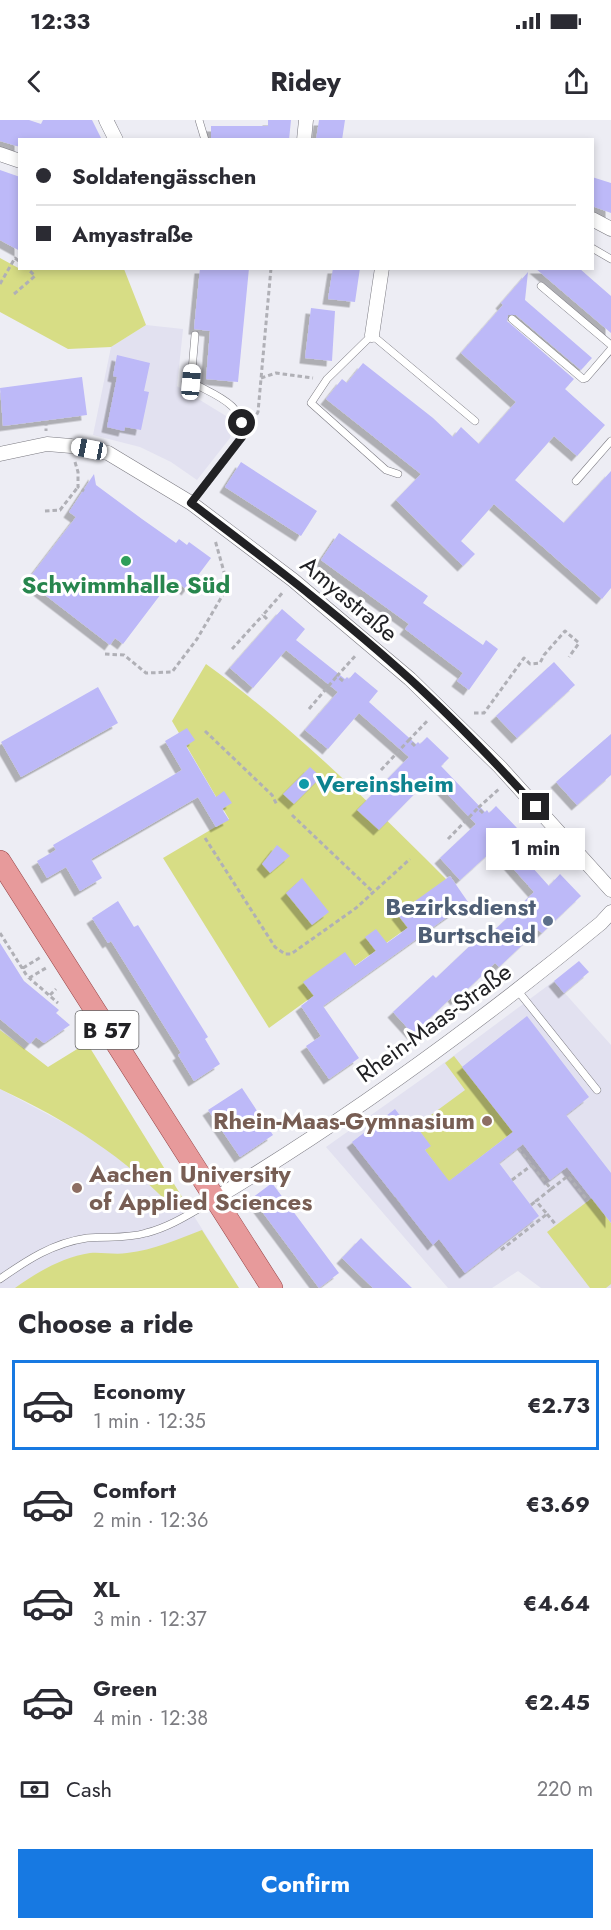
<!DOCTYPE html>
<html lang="en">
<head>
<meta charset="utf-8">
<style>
	:root { --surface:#fff; --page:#f7f7f7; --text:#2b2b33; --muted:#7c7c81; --line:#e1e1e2; --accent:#1779e2 }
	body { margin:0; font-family:Jost,sans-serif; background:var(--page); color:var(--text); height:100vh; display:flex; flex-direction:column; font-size:22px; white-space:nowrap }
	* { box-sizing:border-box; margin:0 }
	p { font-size:20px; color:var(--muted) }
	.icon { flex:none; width:33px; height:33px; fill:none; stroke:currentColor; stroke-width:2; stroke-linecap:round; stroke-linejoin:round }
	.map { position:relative; height:1168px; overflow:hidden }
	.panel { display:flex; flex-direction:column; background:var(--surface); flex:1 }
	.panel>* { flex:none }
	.hud { position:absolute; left:18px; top:18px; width:576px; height:132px; border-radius:0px; box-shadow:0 3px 9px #0003; display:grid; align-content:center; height:132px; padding:0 18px; background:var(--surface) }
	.end { position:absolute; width:27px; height:27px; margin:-14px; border:8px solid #212124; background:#fff; box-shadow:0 0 0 3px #fff }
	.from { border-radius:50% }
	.bubble { position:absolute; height:42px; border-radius:0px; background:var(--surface); box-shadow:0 3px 9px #0003; font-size:20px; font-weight:700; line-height:42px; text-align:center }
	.car { position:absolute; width:18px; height:36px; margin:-18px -9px; border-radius:8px; box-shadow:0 0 4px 2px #0007; background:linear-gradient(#fff 24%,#345 0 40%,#fff 0 76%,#345 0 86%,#fff 0) }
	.hud b { display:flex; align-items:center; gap:21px; height:57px; font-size:22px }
	.hud b+b { border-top:2px solid var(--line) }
	.hud i { width:15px; height:15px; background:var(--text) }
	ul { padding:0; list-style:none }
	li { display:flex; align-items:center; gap:18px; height:90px; margin:0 12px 9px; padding:0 6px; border:3px solid transparent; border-radius:0px }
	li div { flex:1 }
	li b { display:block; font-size:22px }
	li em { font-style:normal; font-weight:700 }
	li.active { border-color:var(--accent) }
	li>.icon { width:54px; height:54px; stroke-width:1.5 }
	h2 { padding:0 18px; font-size:27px; line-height:72px }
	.pay { display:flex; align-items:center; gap:15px; height:66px; padding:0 18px; font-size:22px }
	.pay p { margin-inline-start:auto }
	.action { display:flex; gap:12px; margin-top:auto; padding:12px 18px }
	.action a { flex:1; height:69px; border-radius:0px; background:var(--accent); color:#fff; font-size:24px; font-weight:700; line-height:69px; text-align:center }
	.status { display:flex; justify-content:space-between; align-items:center; height:42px; padding:0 30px; background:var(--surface); direction:ltr }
	.status svg { height:16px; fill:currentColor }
	header { display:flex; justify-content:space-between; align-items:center; height:78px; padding:0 18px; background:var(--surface); font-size:27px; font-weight:700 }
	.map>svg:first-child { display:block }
	.built { fill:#e2e1f0 }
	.green { fill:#d7dd85 }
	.building { fill:#bdb9f8; filter:url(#shadow) }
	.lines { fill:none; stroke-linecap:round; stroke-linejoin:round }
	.service-casing { stroke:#7a7980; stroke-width:8 }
	.minor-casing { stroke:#7a7980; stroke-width:15 }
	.primary-casing { stroke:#974446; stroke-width:22 }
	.path { stroke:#b0b0b6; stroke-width:3; stroke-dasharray:4.5 3; stroke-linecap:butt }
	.service { stroke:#fff; stroke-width:7 }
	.minor { stroke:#fff; stroke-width:14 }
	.primary { stroke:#e79a9b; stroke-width:21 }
	.route { stroke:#212124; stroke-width:8 }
	.leisure-dot { fill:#2e9e5b; stroke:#fff; stroke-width:2 }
	.culture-dot { fill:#0f9aa8; stroke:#fff; stroke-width:2 }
	.service-dot { fill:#5c6f8a; stroke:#fff; stroke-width:2 }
	.education-dot { fill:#8d6e63; stroke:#fff; stroke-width:2 }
	.labels { text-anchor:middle; stroke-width:6; stroke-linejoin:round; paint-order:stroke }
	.shield { fill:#fff; stroke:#646466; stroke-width:1.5 }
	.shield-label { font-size:22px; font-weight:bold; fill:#212124 }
	.leisure-label { font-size:24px; font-weight:bold; fill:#27864d; stroke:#fff }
	.street-label { font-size:24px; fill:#212124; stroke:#fff }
	.culture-label { font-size:24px; font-weight:bold; fill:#0d838f; stroke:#fff; text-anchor:start }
	.service-label { font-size:24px; font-weight:bold; fill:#4e5e75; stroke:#fff; text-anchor:end }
	.education-label { font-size:24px; font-weight:bold; fill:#785e54; stroke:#fff; text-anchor:end }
</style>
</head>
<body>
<div class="status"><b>12:33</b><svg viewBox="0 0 49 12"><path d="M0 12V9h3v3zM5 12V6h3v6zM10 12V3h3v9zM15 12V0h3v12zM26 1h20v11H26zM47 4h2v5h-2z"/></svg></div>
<header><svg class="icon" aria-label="back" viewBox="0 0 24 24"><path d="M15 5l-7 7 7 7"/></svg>Ridey<svg class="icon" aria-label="share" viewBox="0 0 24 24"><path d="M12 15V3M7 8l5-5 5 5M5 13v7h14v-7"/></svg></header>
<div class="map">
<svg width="611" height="1168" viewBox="0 0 611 1168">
	<defs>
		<filter id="shadow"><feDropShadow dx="-5.5" dy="5.5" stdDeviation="0" flood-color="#0004"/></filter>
	</defs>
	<rect width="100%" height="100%" fill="#ededf4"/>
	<!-- built -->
	<path class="built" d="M146,205L183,209L177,266L231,299L232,308L230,318L197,360L171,342L140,327L93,315L111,227Z
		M554,861L611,925V1168H541L518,1151L492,1168H448L326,1027L429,954Z
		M0,969L85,1014L116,1035L145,1059L176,1090L187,1085L239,1168H0Z"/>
	<!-- green -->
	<path class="green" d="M0,138L22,150L124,149L146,205L111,227L68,229L0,192Z
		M206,544C297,610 378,691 458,771L269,908L163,738L229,699L172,601Z
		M0,910L48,947L87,923L187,1085L176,1091C125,1037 67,1000 0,969Z
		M454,936L513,1012L408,1093L395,1077L436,1045L425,1030L430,1026L416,1006L465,970L445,943Z
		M592,1078L611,1103V1164L606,1168H590L547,1112Z
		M202,1110L239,1168H15C37,1152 63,1137 90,1133C102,1132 115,1135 127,1133C154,1130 178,1119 202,1110Z"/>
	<!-- building -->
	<path class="building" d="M0,0H29L41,4L43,0H92L102,20H20V27L0,21Z
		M268,0H291L289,20H211V6H268Z
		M319,0H345L342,20H316Z
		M0,50L20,57V131L0,120Z
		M592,57L611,63V93L592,86Z
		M200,148H249L238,262L206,259L210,211L194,209Z
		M333,148H360L355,182L328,179Z
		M535,148H579L588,156L611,176V213Z
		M528,152L525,180L592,238L581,250L516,195H508L507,201L574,259L565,269L605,305L577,336L554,316L515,360L564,403L611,351V468L602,479L494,384L461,421L475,434L463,446L396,380L421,354L326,279L342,259L347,263L363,243L433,298L453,317L461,307L479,324L516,282L461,233L503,185L501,183Z
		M311,188L335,191L332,241L305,238Z
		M117,235L150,243L144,271L149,272L141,310L125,307L124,311L107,307L117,257L113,256Z
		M82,257L87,295L3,306L0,268Z
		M241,342L317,391L301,416L225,367Z
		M94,354L96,365L142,399L176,423L179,419L187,425L189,422L211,438L187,470L173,458L123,524L115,518L110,525L27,461L76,397L69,392Z
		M339,413L428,476L423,483L483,525L486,520L498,529L469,570L457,561L463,553L405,509L409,504L321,440Z
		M282,489L305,509L296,520L345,559L347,557L349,559L355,552L378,571L369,582L416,624L418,622L420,624L427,617L449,638L441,646L485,692L487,690L489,693L496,686L517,708L506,718L549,766L560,754L581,776L542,813L538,810L499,847L495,843L456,880L453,876L413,914L393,892L433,855L436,858L475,821L479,825L534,772L495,728L460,760L440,738L476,704L431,657L379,710L357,690L409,637L359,593L328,629L305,610L338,572L286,530L253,568L230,548Z
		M554,542L575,565L517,618L496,596Z
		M98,567L118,603L21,657L1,622Z
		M187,608L195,620L186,626L216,677L224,671L232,683L222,689L229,700L216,707L198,677L91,739L102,758L80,771L66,747L47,758L37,741L56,730L53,725L182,650L165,621Z
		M611,614V655L577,685L556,662Z
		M310,647L321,657L294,684L283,674Z
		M277,725L290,736L270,753L262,744Z
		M450,756L468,782L323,886L359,938L329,959L306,926L321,916L301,886L314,876L303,862L345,832L355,846L376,831L365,817L376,809L387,823L408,808L397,794Z
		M302,758L329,792L312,805L286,773Z
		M118,781L134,807L138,805L208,917L205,919L220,944L194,961L178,935L181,933L111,821L108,823L92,798Z
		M0,823L24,861L59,890L56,893L70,905L44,923L36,917L30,924L0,899Z
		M579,841L589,852L564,873L554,861Z
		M527,896L589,977L566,995L611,1053V1103L567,1047L550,1060L523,1024L499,1043L539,1096L465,1153L439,1119L433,1125L352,1022L395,989L411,1010L416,1006L431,1026L425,1030L449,1061L513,1012L462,947Z
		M242,968L273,1015L240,1037L208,990Z
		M272,1063L339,1153L319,1168L252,1078Z
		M361,1118L385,1142L412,1168H373L342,1138Z"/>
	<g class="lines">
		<defs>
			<path id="service" d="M199,0L205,20
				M592,128L611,139
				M541,166L611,225
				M512,199L583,259L586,258L611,229
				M398,354L386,350L311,283L327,259L372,215L475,301
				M576,361L611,321
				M191,383L242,317C247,284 214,275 191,262L195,215
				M518,871L597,970
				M0,1159C27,1140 53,1123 87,1118C107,1116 126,1119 146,1113C170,1107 191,1093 212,1081"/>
			<path id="minor" d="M106,0L116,20
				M304,20L306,0
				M0,34L20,41
				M592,99L611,109
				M372,215L382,148
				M0,334L47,324L71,326L108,333L191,383L293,460L410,559L500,647L611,770
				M214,1079C350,998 478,904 601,803L611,792"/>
			<path id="primary" d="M0,741L272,1168"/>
		</defs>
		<!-- service casing -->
		<use href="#service" class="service-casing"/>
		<!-- minor casing -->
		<use href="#minor" class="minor-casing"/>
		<!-- primary casing -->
		<use href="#primary" class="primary-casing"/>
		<!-- path -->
		<path class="path" d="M0,164L15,138L20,142
			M14,174L35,156L27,148
			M261,258L276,253L313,258
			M46,301V311
			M253,301L258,292L271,148
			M75,342L78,352V367L84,371
			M45,391L60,390L78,367
			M267,499L263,495L284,471
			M232,529L263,495
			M105,534L124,535L146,553L172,552L197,519L228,466L215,420
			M343,561L337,556L357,534
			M309,589L337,556
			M474,593H484L524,538L530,544L540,543L544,535L565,511L579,523L569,537
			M205,611L272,675L277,685
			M415,626L409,620L429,599
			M381,650L409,620
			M483,693L478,688L500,668
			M292,695L373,772
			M205,718L275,827L285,834H291L356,788L410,739
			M448,719L478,688
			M0,813L27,856L58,883
			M23,848L41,837
			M29,858L46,848
			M50,875L56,869
			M512,1060L532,1045
			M551,1069L568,1056L588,1081
			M531,1085L536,1081
			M547,1094L556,1105
			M501,1130L547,1094L536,1081L551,1069L518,1028"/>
		<!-- service -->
		<use href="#service" class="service"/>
		<!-- minor -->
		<use href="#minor" class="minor"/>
		<!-- primary -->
		<use href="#primary" class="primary"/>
	</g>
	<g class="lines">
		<!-- route -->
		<path class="route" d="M242,303V317L191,383C266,440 342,497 411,560C455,600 496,643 536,687"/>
	</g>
	<!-- markers -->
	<circle class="leisure-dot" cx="126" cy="441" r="6"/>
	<circle class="culture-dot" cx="304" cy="664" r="6"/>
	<circle class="service-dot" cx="548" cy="801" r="6"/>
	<g class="education-dot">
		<circle cx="487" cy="1001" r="6"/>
		<circle cx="77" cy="1068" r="6"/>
	</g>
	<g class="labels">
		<!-- shield labels -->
		<rect class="shield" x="75.5" y="891" width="63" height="38" rx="4.5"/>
		<g class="shield-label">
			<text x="107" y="918">B 57</text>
		</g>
		<!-- leisure labels -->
		<g class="leisure-label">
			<text x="126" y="473">Schwimmhalle Süd</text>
		</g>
		<!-- street labels -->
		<g class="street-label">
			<text transform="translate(349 479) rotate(40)" y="8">Amyastraße</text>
			<text transform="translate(434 903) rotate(-36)" y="8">Rhein-Maas-Straße</text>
		</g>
		<!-- culture labels -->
		<g class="culture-label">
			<text x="316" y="672">Vereinsheim</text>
		</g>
		<!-- service labels -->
		<g class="service-label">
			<text x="536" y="795">Bezirksdienst<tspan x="536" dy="28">Burtscheid</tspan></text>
		</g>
		<!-- education labels -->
		<g class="education-label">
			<text x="475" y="1009">Rhein-Maas-Gymnasium</text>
			<text x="89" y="1062" text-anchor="start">Aachen University<tspan x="89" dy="28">of Applied Sciences</tspan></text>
		</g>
	</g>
</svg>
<i class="end from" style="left:242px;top:303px"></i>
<i class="end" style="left:536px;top:687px"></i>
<div class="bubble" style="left:486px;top:708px;width:99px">1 min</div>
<i class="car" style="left:191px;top:262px;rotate:5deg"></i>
<i class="car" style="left:89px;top:329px;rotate:281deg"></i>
<div class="hud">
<b><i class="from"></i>Soldatengässchen</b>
<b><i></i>Amyastraße</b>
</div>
</div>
<section class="panel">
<h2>Choose a ride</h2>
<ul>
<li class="active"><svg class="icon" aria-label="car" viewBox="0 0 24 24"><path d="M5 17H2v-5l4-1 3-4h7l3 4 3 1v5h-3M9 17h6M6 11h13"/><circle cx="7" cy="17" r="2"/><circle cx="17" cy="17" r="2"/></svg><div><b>Economy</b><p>1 min · 12:35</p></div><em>€2.73</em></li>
<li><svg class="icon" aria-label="car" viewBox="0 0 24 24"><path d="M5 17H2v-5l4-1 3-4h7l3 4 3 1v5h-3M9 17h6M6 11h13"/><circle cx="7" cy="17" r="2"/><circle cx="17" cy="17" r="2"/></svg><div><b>Comfort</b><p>2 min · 12:36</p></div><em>€3.69</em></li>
<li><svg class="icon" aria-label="car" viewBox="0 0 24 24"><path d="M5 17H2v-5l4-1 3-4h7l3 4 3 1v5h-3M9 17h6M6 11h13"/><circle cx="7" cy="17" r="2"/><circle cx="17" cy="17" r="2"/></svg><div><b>XL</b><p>3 min · 12:37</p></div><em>€4.64</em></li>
<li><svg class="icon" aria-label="car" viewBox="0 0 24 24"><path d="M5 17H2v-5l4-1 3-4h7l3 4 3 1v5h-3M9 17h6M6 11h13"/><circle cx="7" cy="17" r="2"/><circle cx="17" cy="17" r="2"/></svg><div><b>Green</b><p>4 min · 12:38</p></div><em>€2.45</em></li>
</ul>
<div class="pay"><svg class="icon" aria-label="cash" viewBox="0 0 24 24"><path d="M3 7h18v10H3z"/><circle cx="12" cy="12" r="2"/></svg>Cash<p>220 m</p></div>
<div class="action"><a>Confirm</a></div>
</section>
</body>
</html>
